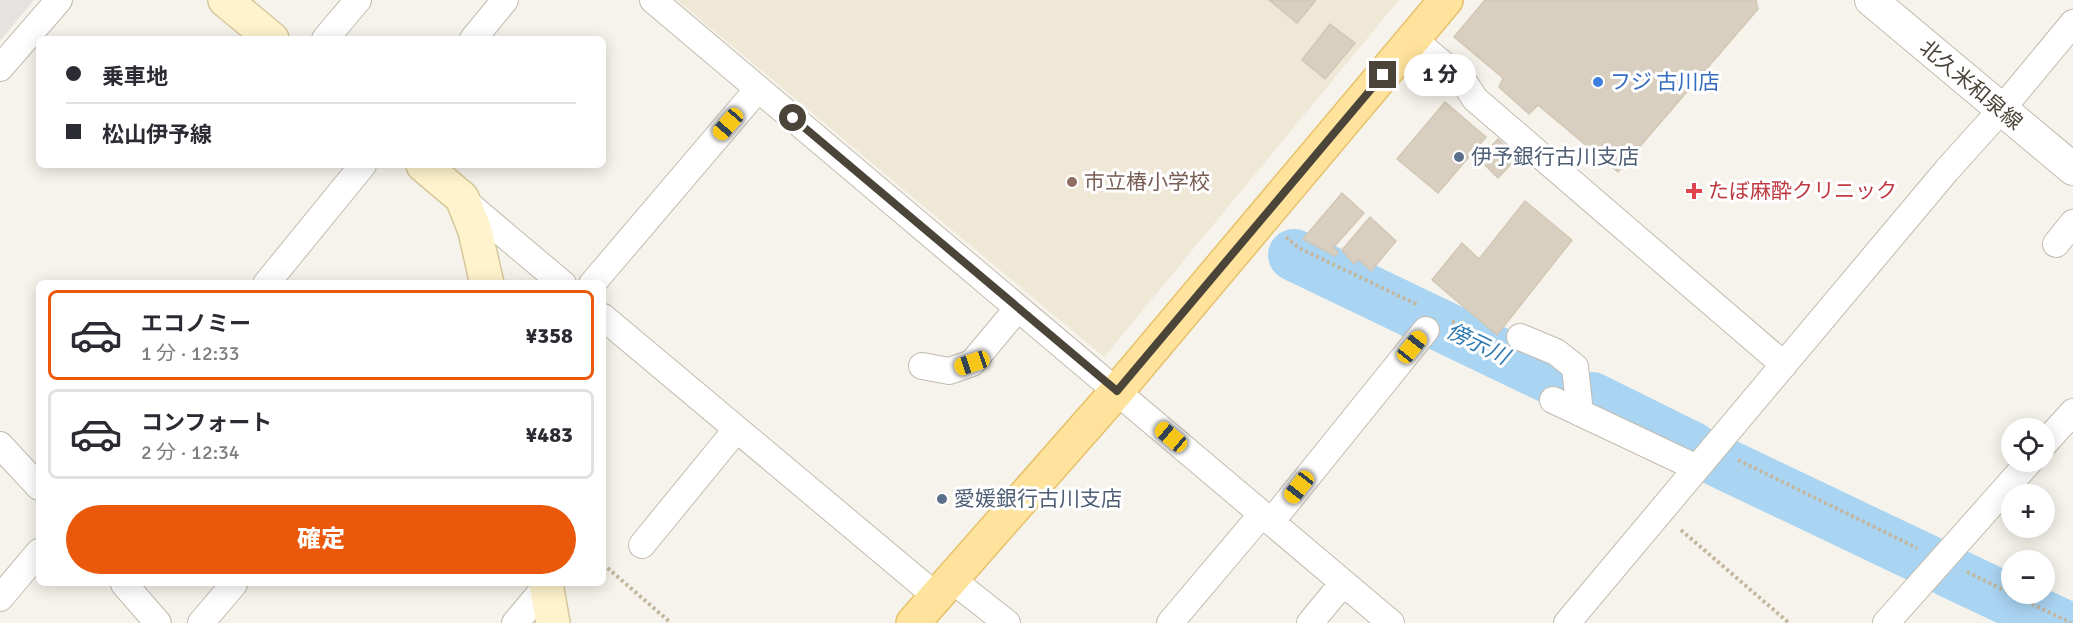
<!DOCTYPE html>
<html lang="ja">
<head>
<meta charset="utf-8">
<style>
	:root { --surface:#fff; --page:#f2f2f3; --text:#2b2b33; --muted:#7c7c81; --line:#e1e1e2; --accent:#ea580c }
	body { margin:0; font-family:Signika,"Noto Sans JP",sans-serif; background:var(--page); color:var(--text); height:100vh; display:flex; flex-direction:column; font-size:22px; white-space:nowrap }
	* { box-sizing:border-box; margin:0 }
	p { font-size:20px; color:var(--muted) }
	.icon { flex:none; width:33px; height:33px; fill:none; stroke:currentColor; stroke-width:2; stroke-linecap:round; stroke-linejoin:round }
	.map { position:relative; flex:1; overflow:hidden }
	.sheet { position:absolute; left:36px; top:280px; width:570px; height:306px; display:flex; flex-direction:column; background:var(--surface); border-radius:9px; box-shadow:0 3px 15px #0003 }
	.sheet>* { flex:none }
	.guide { position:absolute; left:36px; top:36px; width:570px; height:132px; border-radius:9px; box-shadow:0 3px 15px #0003; display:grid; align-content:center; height:132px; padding:0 30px; background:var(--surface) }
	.controls { position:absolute; left:2001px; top:418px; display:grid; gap:12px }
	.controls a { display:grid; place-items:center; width:54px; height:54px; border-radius:50%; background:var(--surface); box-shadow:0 3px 15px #0003; font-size:30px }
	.end { position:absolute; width:27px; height:27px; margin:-14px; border:8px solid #4b4439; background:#fff; box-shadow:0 0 0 3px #fff }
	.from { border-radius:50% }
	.bubble { position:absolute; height:42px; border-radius:21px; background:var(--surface); box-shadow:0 3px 15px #0003; font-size:20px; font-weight:800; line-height:42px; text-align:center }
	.car { position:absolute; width:18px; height:36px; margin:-18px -9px; border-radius:8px; box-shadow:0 0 4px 2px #0007; background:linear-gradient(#f5c518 24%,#345 0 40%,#f5c518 0 76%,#345 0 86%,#f5c518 0) }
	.guide b { display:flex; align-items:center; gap:21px; height:57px; font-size:22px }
	.guide b+b { border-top:2px solid var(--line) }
	.guide i { width:15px; height:15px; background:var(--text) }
	ul { padding:10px 0 0; list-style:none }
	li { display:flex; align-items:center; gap:18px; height:90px; margin:0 12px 9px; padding:0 18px; border:3px solid var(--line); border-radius:9px }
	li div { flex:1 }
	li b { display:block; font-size:22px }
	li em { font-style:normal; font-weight:800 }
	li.selected { border-color:var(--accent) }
	li>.icon { width:54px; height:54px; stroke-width:1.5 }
	.primary-button { display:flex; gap:12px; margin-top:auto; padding:12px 30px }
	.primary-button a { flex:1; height:69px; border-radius:36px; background:var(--accent); color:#fff; font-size:24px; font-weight:800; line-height:69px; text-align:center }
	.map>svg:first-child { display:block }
	.education { fill:#efe8d6 }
	.parking { fill:#e5e3e0 }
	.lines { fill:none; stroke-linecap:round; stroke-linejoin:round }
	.river { stroke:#a9d4f2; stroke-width:52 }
	.building { fill:#d8cfc1; stroke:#d3c7b4; stroke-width:1.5 }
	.minor-casing { stroke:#c2bbae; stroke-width:28 }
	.tertiary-casing { stroke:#c2bbae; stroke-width:34 }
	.secondary-casing { stroke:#d6c79b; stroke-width:36 }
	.primary-casing { stroke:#e6c16a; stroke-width:36 }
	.path { stroke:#c4b79f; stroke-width:4; stroke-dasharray:3 3; stroke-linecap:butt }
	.minor { stroke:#fff; stroke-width:26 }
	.tertiary { stroke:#fff; stroke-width:32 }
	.secondary { stroke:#fff3cd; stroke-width:33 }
	.primary { stroke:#ffe39c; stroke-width:33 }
	.route { stroke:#4b4439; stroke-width:8 }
	.shop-dot { fill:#3f7fe0; stroke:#fff; stroke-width:2 }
	.service-dot { fill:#5c6f8a; stroke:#fff; stroke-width:2 }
	.education-dot { fill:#8d6e63; stroke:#fff; stroke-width:2 }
	.health-dot { fill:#e0444e; stroke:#fff; stroke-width:2 }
	.labels { text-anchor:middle; stroke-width:6; stroke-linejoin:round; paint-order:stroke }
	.shop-label { font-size:21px; fill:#366cbe; stroke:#fff; text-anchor:start }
	.street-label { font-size:21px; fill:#4b4439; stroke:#fff }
	.service-label { font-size:21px; fill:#4e5e75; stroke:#fff; text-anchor:start }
	.education-label { font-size:21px; fill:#785e54; stroke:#fff; text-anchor:start }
	.health-label { font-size:21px; fill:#be3a42; stroke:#fff; text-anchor:start }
	.water-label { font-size:22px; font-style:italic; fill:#2e7ab2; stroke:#fff }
</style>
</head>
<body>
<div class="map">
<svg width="2073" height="623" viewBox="0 0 2073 623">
	<rect width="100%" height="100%" fill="#f6f3ec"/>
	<!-- education -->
	<path class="education" d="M677,0H1399L1104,357Z"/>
	<!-- parking -->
	<path class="parking" d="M0,0H34L0,41Z"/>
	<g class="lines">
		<!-- river -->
		<path class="river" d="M1294,255L1565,385
			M1592,398L1693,448
			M1718,461L1928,561
			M1948,571L2058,623"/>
	</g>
	<!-- building -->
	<path class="building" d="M1269,0H1316L1297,23Z
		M1485,0H1756L1758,9L1618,172L1538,105L1529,114L1499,87L1503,78L1454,37Z
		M1330,24L1355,43L1325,79L1302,60Z
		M1445,102L1486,137L1438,193L1397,159Z
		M1498,139L1517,158L1498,178L1479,159Z
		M1342,193L1364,213L1333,248L1338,252L1335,256L1303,239Z
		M1525,201L1572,240L1497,335L1432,280L1462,243L1479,259Z
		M1370,217L1396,241L1371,271L1358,259L1354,264L1342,250Z"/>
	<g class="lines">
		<defs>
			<path id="minor" d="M653,0L1391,623
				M325,39L358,0
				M473,39L505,0
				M1413,39L1464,82L1475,99L1784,365
				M0,68L59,0
				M462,199L563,284
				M2056,244L2073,223
				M266,284L363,165
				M592,284L758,89
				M603,317L936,596
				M1520,337L1556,352L1575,367L1580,413
				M922,366L949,371L972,363L1018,308
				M1553,400L1697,468
				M2044,444L2073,412
				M0,445L39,487
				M1271,522L1426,330
				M642,545L736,430
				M951,579L1007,623
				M124,584L158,623
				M0,598L39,552
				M201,623L234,584
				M515,623L547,585
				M1170,623L1262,514
				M1310,623L1343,583
				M1567,623L1947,170L2001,110L2073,23
				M1886,623L2029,462"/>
			<path id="tertiary" d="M1871,0L2073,169"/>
			<path id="secondary" d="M225,0L272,39
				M423,165L462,198L475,231L487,284
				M546,584L553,623"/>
			<path id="primary" d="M913,623L1117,391L1446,0"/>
		</defs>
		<!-- minor casing -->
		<use href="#minor" class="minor-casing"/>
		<!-- tertiary casing -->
		<use href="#tertiary" class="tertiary-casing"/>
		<!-- secondary casing -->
		<use href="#secondary" class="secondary-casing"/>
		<!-- primary casing -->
		<use href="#primary" class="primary-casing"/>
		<!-- path -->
		<path class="path" d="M1286,237L1299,248L1418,305
			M1452,321L1494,341
			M1738,460L1917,548
			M1681,530L1789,623
			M603,564L671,623
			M1967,572L2071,623"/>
		<!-- minor -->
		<use href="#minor" class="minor"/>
		<!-- tertiary -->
		<use href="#tertiary" class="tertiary"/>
		<!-- secondary -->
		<use href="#secondary" class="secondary"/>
		<!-- primary -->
		<use href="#primary" class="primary"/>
	</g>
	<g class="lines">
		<!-- route -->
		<path class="route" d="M793,118L1117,391L1383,75"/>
	</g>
	<!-- markers -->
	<circle class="shop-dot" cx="1598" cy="82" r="6"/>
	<g class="service-dot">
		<circle cx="1459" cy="157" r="6"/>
		<circle cx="942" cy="499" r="6"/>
	</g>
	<circle class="education-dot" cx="1072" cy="182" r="6"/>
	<path class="health-dot" d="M1691 182h6v6h6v6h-6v6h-6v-6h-6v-6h6z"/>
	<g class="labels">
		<!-- shop labels -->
		<g class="shop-label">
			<text x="1610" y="89">フジ 古川店</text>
		</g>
		<!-- street labels -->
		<g class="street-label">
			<text transform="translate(1971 85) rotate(40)" y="7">北久米和泉線</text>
		</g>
		<!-- service labels -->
		<g class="service-label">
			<text x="1471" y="164">伊予銀行古川支店</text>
			<text x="954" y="506">愛媛銀行古川支店</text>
		</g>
		<!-- education labels -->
		<g class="education-label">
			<text x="1084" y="189">市立椿小学校</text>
		</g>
		<!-- health labels -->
		<g class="health-label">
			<text x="1708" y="198">たぼ麻酔クリニック</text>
		</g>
		<!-- water labels -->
		<g class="water-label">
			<text transform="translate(1478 343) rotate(26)" y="8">傍示川</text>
		</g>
	</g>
</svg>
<div class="controls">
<a><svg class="icon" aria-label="locate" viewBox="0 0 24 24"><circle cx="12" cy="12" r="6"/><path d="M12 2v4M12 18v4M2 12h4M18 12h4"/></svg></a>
<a>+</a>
<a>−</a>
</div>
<i class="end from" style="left:793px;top:118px"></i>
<i class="end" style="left:1383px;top:75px"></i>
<div class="bubble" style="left:1404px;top:54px;width:72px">1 分</div>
<i class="car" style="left:728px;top:124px;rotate:221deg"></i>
<i class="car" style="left:1412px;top:347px;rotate:39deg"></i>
<i class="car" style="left:972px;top:363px;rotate:251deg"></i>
<i class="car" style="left:1171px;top:437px;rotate:310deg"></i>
<i class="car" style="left:1299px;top:487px;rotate:218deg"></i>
<div class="guide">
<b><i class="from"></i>乗車地</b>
<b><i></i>松山伊予線</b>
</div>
<section class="sheet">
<ul>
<li class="selected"><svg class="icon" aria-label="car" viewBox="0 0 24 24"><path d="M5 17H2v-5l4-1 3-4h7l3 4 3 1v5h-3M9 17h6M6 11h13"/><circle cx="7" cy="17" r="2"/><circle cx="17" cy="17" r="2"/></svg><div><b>エコノミー</b><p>1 分 · 12:33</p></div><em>¥358</em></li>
<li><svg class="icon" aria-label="car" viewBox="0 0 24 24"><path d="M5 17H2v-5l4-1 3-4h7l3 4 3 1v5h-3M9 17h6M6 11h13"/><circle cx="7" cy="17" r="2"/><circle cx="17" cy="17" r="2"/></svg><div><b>コンフォート</b><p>2 分 · 12:34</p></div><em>¥483</em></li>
</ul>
<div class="primary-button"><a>確定</a></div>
</section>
</div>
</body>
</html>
